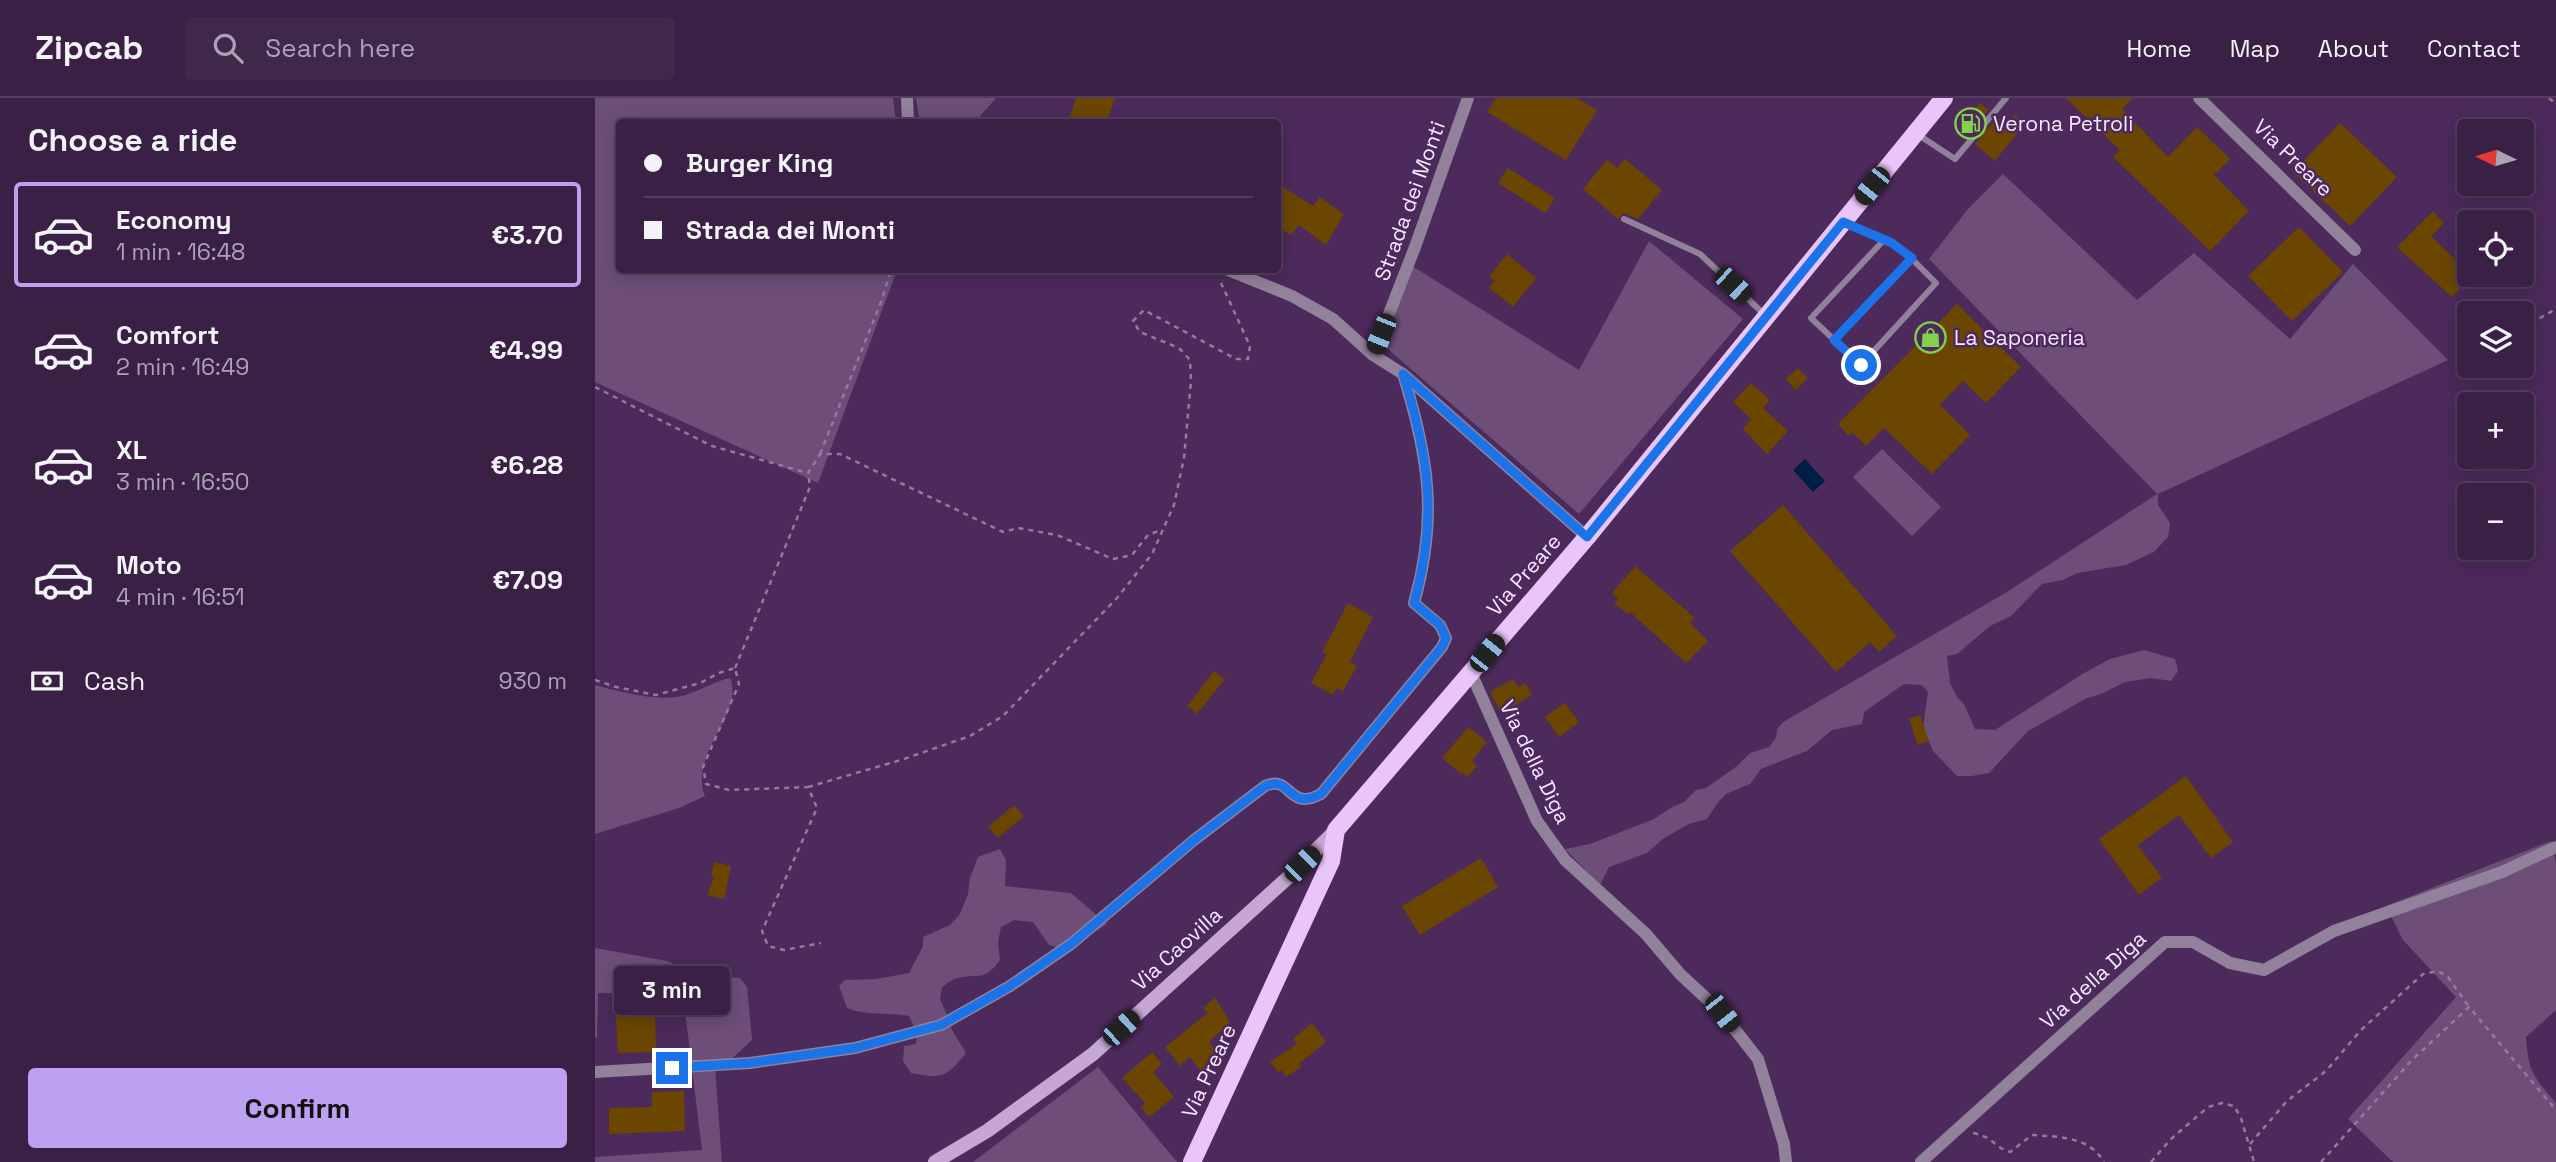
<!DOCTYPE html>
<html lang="en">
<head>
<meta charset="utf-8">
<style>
	:root { --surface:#392044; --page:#40284b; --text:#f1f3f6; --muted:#aba3b2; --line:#533e5d; --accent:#bca0f2 }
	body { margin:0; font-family:"Space Grotesk",sans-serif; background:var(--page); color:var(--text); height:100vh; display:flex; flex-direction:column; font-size:26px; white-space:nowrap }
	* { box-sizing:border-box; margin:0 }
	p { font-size:23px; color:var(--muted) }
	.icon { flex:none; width:38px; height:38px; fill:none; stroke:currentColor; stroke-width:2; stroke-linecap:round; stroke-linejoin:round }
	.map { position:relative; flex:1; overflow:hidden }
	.details { display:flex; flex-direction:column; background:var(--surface); width:595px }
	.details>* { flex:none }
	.top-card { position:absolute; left:21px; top:21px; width:665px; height:154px; border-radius:7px; box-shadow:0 4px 18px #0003,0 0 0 2px var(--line); display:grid; align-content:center; height:154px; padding:0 28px; background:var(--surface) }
	.needle { width:46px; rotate:275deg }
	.fabs { position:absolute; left:1862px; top:21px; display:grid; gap:14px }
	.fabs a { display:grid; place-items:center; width:77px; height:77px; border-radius:7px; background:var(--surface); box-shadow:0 4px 18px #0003,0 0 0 2px var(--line); font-size:35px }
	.end { position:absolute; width:32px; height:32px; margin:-16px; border:9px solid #1a73e8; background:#fff; box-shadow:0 0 0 4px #fff }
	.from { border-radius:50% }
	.bubble { position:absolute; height:49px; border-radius:7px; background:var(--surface); box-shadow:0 4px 18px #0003,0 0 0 2px var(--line); font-size:23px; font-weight:800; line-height:49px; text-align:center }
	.car { position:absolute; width:21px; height:42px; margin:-21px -10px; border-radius:9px; box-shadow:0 0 5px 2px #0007; background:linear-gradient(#222 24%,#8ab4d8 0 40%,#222 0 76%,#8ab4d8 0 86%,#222 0) }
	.top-card b { display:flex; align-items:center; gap:24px; height:66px; font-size:26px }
	.top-card b+b { border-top:2px solid var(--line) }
	.top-card i { width:18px; height:18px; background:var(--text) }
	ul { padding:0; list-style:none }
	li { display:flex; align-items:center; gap:21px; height:105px; margin:0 14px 10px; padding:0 14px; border:4px solid transparent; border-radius:7px }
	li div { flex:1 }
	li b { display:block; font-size:26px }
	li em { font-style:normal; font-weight:800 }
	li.on { border-color:var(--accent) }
	li>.icon { width:63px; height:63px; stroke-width:1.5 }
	h2 { padding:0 28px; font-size:32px; line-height:84px }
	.pay { display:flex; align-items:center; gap:18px; height:77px; padding:0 28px; font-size:26px }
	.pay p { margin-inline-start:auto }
	.button { display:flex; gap:14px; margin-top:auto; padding:14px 28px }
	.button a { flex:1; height:80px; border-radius:7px; background:var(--accent); color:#111; font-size:28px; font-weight:800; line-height:80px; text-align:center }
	header { display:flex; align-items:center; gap:42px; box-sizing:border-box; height:98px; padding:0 35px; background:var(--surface); border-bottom:2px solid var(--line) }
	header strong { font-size:33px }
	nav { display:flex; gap:38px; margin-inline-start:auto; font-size:24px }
	.search { width:490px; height:63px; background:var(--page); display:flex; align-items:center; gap:18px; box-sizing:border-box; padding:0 24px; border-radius:7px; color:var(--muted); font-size:26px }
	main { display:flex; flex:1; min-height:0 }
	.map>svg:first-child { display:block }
	.green { fill:#6c4e79 }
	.water { fill:#001e43 }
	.building { fill:#6a4600 }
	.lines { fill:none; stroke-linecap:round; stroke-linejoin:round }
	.path { stroke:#9479a0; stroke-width:2.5; stroke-dasharray:5 5; stroke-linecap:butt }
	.lane { stroke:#92819b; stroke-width:6 }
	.street { stroke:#92819b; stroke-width:12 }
	.secondary { stroke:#c4a8d1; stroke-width:14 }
	.primary { stroke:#eac5fb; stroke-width:18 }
	.route { stroke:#1a73e8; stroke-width:9 }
	.labels { text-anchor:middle; stroke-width:5; stroke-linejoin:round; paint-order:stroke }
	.poi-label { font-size:21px; fill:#f7e7ff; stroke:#4c2a5b; text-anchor:start }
	.street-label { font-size:21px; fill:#f7e7ff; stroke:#4c2a5b }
</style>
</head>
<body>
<header>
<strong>Zipcab</strong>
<div class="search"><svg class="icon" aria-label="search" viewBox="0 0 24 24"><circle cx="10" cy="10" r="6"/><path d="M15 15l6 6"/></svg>Search here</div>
<nav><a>Home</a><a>Map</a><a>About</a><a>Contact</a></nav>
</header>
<main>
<section class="details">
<h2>Choose a ride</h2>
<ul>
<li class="on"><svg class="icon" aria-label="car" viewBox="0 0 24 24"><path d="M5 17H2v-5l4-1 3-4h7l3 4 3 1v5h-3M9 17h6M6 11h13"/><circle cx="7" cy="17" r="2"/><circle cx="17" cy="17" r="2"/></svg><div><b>Economy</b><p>1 min · 16:48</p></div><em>€3.70</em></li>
<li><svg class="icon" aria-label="car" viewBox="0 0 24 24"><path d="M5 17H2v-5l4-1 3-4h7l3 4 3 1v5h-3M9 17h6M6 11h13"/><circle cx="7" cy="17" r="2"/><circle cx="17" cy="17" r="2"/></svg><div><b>Comfort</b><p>2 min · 16:49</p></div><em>€4.99</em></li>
<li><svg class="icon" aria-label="car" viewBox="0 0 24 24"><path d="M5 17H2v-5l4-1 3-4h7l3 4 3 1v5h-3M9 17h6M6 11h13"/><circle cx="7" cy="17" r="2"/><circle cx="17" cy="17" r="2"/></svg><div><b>XL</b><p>3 min · 16:50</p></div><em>€6.28</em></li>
<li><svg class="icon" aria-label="car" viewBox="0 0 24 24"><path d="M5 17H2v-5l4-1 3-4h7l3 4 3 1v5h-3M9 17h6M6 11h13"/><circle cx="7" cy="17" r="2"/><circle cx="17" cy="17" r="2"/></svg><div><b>Moto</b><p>4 min · 16:51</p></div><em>€7.09</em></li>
</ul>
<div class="pay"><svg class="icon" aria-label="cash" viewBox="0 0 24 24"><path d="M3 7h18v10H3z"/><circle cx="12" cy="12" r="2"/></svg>Cash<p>930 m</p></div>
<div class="button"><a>Confirm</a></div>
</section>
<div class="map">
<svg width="1961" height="1064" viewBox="0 0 1961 1064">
	<rect width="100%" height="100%" fill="#4c2a5b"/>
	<!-- green -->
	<path class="green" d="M0,0H298L301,24H24V172H302L223,385L0,284Z
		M321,0H401L380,24H325Z
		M1408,76L1542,202L1599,155L1695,241L1758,166L1853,262L1563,396V407L1575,425L1573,439L1559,454L1531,467L1482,475L1468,482L1447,486L1416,518L1395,528L1362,556L1352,558L1355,585L1362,599L1369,606L1380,631L1400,632L1489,575L1515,561L1549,552L1580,561L1583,573L1576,583L1556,580L1530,584L1506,596L1492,600L1433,633L1394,675L1377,678H1362L1338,653L1328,629L1333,594L1327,587L1309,586L1269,614L1267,626L1237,632L1212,653L1166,671L1155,686L1131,696L1124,703L1112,721L1094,726L1069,740L1052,755L1014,769L1005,787L970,751L995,746L1059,721L1077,709L1089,704L1101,692L1111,690L1142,668L1155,655L1174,649L1181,640L1182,631L1188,624L1412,494L1562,396L1334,161L1373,111Z
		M1054,143L1148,221L984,416L780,240L809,163L984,272Z
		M1287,351L1346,409L1317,438L1258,379Z
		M135,580C150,618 93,654 110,698L84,710L0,736V587C26,594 55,602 82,599C100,596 117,584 135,580Z
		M1956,743L1961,764V912L1931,939C1933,974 1939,979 1961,1005V1064H1798L1753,1021L1861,899L1808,842L1791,808Z
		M405,751L411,762L410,788L476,795L512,826L471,852L454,847L438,824L419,822L406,829L403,844L405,862C389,884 384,875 363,880C357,881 352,886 347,889L345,901L353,919L357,932L371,955C351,980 347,981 316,975L308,963L309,948L321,946L322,934L314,918C293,914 271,918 252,910L244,888L250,882L281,881L314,875L328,848V839L355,827L365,816L373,796L375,780L383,759Z
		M0,850L72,863L101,876L145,880L152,889L157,942L128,969L120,968L127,1064H0V1059L107,1052L88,896L3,895L2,940L0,939Z
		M503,969L582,1064H378Z"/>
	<!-- water -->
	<path class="water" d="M1210,361L1230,383L1218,394L1198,372Z"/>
	<!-- building -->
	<path class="building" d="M481,0H520L512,24H473Z
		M901,0H982L1002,12L971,62L892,14Z
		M1471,0H1538L1527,11L1573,59L1602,29L1635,61L1619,77L1654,113L1615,153L1518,59L1525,52Z
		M1385,5L1393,12L1371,39L1363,32Z
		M1420,17L1430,25L1400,63L1380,46L1402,19L1412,27Z
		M1745,25L1802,79L1755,128L1698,74Z
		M1030,61L1067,92L1043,121L1029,115L1023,121L988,91L1012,62L1022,70Z
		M913,70L960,100L950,115L903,85Z
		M682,85L718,108L725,99L749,116L731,147L704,127L696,137L682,128Z
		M1838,113L1849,125L1836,138L1877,178L1857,199L1802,149Z
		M1704,129L1748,174L1697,223L1653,178Z
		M912,156L941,180L918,209L894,190L900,183L894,178Z
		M1362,206L1426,269L1391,305L1368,283L1345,307L1375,337L1337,376L1289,330L1271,348L1257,334L1254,338L1243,326Z
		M1203,270L1213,280L1201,292L1191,281Z
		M1156,285L1175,302L1168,310L1193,333L1172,356L1148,331L1156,321L1138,304Z
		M1188,407L1302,538L1284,554L1275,544L1241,574L1135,453Z
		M1040,468L1100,520L1095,525L1113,543L1091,565L1035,514L1033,516L1019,505L1023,500L1017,495Z
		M753,505L778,519L755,564L762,568L748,593L742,590L738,597L716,585L732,556L727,554Z
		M619,573L630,581L602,616L592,608Z
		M918,581L923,589L930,585L937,597L906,615L895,594Z
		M970,605L984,624L964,639L950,619Z
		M1325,617L1334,643L1323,647L1314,621Z
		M873,629L892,644L877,663L882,668L872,679L867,674L866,676L847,660Z
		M1591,678L1638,744L1616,760L1584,717L1543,747L1567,780L1544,797L1504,741Z
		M419,707L429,718L403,740L393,729Z
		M886,760L903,789L825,837L807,808Z
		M119,764L136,768L129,801L112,797L119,779L116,778Z
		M620,900L635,924L614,944L626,959L609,977L595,959L585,968L570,949L613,915L608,910Z
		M60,917L61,954L23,955L21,918Z
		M717,925L731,944L704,966L706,969L691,979L686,972L683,974L675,964L702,946L698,941Z
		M557,954L567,966L558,974L579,999L554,1019L546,1009L550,1005L527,980Z
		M89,993L90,1033L14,1036V1010L57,1009V994Z"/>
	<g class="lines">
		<!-- path -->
		<path class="path" d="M1954,0L1961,6
			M1927,230L1961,211
			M1863,260L1874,255
			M0,289L117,348L213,375L225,356H245L408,434L423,430L462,437L518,461L537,457L553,437L566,432
			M225,356L286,204L296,172
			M140,570L215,389L213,375
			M0,582L21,589L61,597L105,585L124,575L140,570L144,586L108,669L111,686L134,692L213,689L222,710L167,833L173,848L189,852L226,845
			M213,689L306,662L375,638L408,618L522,500L557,456L579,407L589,360L596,283L595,262L584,250L545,234L538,223L549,212L641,261H653L655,248L626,185
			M1378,1035C1399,1039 1400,1050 1415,1054L1437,1037C1464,1039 1494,1038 1509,1064
			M1655,1046L1692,1003L1731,973L1766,932L1828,876L1843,873L1853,879L1874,909
			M1556,1064L1576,1041L1613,1009L1627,1005L1639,1008L1646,1020L1659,1064
			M1726,1064L1816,963L1874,909L1961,1012"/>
		<!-- lane -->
		<path class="lane" d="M1322,36L1360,61L1411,0
			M1029,121L1105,156L1170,217
			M1250,124L1297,145L1317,161L1341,185L1266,267L1216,220L1288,143
			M1239,242L1317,161"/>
		<!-- street -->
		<path class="street" d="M312,0L313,24
			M1604,0L1760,152
			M633,172L697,198L738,221L778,257L808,276L992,439
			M778,257L820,149L873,0
			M876,575L942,723L970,762L1051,836L1085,876L1127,915L1163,961L1189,1046L1191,1064
			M0,974L155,965L260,950L346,927L415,888L476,846L599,742L670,688C697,676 692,714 726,696L847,549L851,540L845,527L819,505C843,420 834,360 808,276
			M1326,1064L1570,844H1598L1635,865L1669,872L1739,833L1907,774L1961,749"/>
		<!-- secondary -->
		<path class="secondary" d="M340,1064L392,1033L498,956L698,775L741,732"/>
		<!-- primary -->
		<path class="primary" d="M597,1064L736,763L741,732L992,439L1349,0"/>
	</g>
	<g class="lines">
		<!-- route -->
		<path class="route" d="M77,970L155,965L260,950L346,927L415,888L476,846L599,742L670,688C697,676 692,714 726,696L847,549L851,540L845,527L819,505C843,420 834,359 808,276L992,439L1248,124L1297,145L1317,160L1239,242L1266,267"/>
	</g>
	<!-- icons -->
	<defs>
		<symbol id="fuel-ring" viewBox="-11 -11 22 22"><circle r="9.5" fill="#4c2a5b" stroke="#83d04e" stroke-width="1.5"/><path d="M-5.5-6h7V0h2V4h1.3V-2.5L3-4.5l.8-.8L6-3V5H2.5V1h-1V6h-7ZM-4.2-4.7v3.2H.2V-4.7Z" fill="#83d04e"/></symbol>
		<symbol id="shop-ring" viewBox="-11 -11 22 22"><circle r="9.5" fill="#4c2a5b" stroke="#83d04e" stroke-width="1.5"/><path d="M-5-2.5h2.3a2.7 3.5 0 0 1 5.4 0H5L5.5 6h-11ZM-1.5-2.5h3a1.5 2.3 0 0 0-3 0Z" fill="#83d04e"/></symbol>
	</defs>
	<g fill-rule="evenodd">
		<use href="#fuel-ring" x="1358" y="8" width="35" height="35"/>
		<use href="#shop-ring" x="1318" y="222" width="35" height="35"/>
	</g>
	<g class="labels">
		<!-- poi labels -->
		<g class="poi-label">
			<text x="1398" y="33">Verona Petroli</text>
			<text x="1359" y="247">La Saponeria</text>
		</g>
		<!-- street labels -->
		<g class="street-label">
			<text transform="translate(1698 60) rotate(44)" y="7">Via Preare</text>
			<text transform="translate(815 103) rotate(-70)" y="7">Strada dei Monti</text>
			<text transform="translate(929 477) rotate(-49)" y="7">Via Preare</text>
			<text transform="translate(940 664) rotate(64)" y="7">Via della Diga</text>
			<text transform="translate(582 851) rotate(-42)" y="7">Via Caovilla</text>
			<text transform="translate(1498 882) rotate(-42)" y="7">Via della Diga</text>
			<text transform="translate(614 973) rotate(-65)" y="7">Via Preare</text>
		</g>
	</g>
</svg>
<div class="fabs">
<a><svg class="needle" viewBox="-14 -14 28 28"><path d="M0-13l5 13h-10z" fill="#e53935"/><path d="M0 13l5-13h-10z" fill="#aba3b2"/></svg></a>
<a><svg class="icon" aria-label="locate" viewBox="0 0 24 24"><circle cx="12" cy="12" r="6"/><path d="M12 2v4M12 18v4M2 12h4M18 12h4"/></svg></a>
<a><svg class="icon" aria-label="layers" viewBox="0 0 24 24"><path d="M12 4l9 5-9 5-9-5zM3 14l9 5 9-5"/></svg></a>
<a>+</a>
<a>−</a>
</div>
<i class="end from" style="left:1266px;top:267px"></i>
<i class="end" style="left:77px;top:970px"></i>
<div class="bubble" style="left:19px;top:868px;width:116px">3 min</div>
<i class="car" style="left:1277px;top:88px;rotate:219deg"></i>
<i class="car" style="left:1138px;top:187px;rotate:133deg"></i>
<i class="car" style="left:786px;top:236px;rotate:202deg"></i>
<i class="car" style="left:892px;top:555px;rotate:39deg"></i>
<i class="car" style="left:707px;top:766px;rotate:45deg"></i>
<i class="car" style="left:1127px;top:915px;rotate:142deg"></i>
<i class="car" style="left:526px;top:930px;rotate:48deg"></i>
<div class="top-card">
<b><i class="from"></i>Burger King</b>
<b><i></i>Strada dei Monti</b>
</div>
</div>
</main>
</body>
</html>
